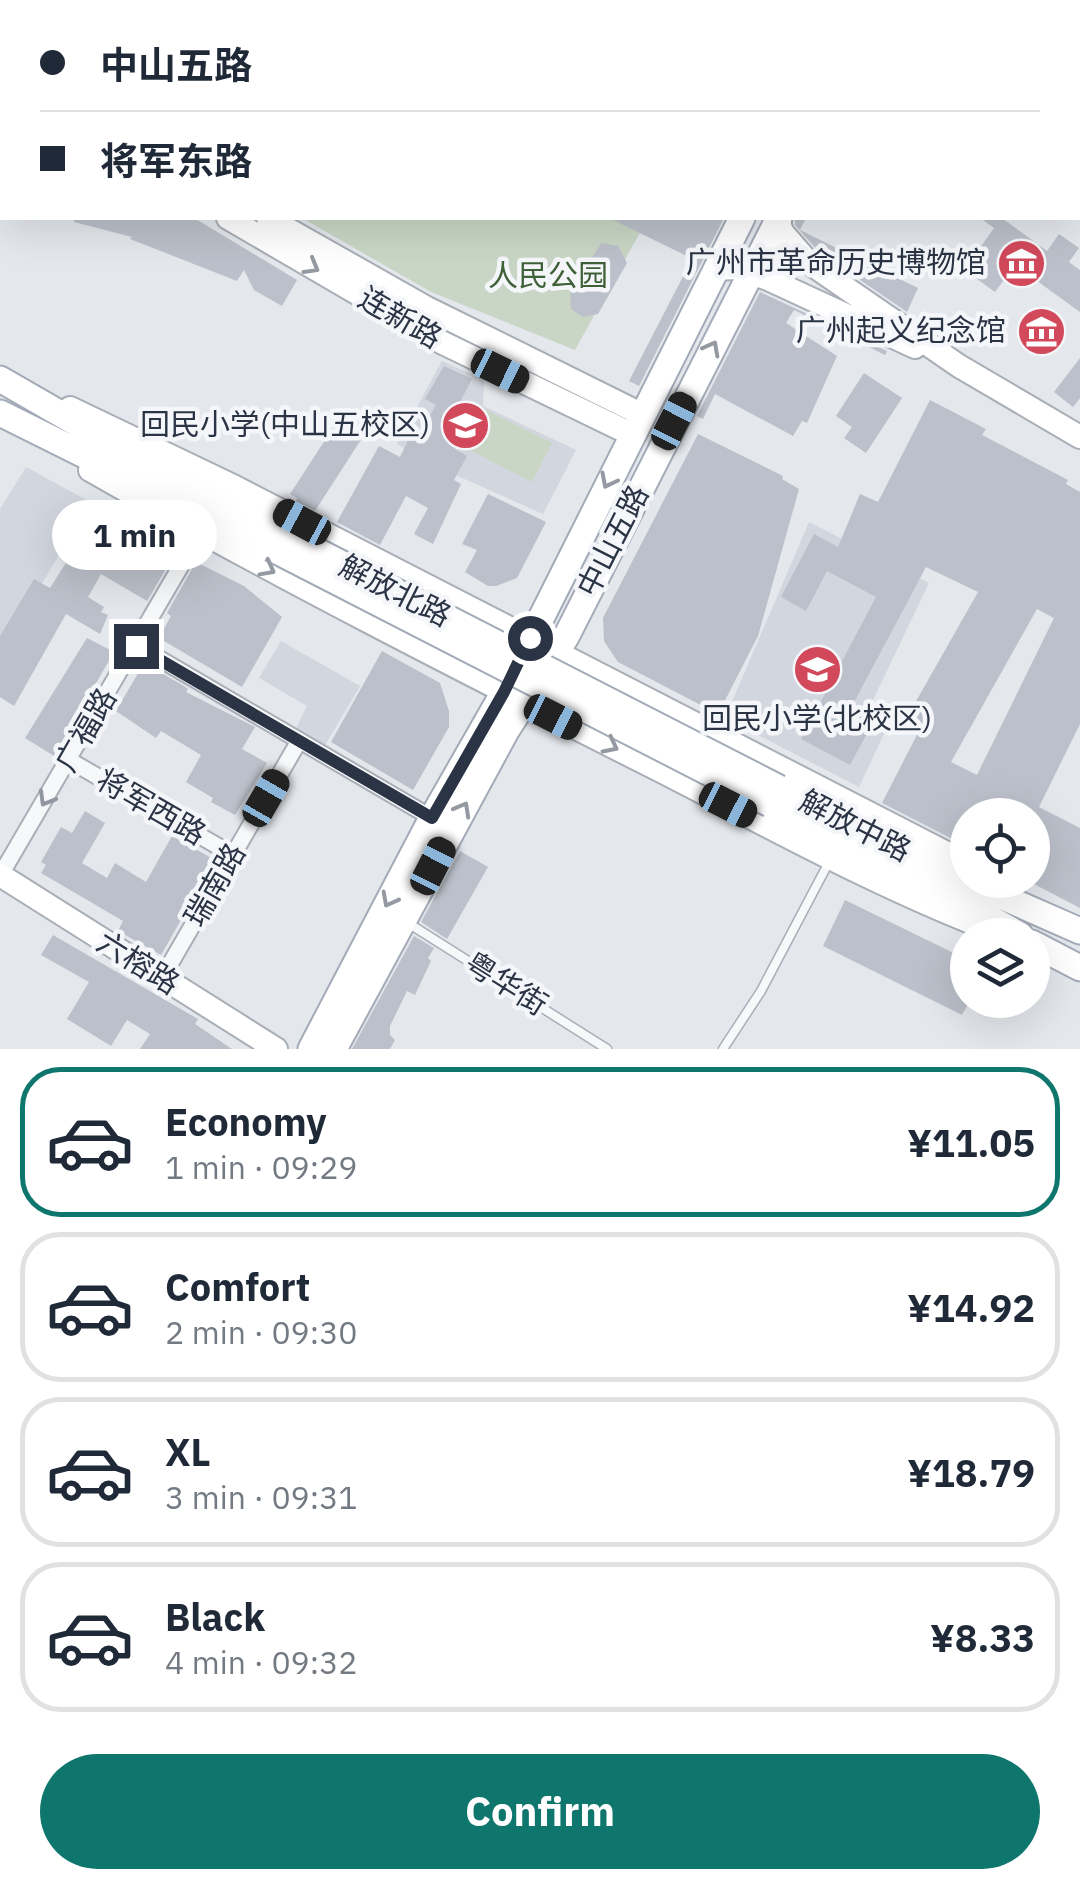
<!DOCTYPE html>
<html lang="en">
<head>
<meta charset="utf-8">
<style>
	:root { --surface:#fff; --page:#f2f2f3; --text:#1f2937; --muted:#747a83; --line:#e0e1e3; --accent:#0f766e }
	body { margin:0; font-family:"IBM Plex Sans","Noto Sans SC",sans-serif; background:var(--page); color:var(--text); height:100vh; display:flex; flex-direction:column; font-size:38px; white-space:nowrap }
	* { box-sizing:border-box; margin:0 }
	p { font-size:32px; color:var(--muted) }
	.icon { flex:none; width:55px; height:55px; fill:none; stroke:currentColor; stroke-width:2; stroke-linecap:round; stroke-linejoin:round }
	.map { position:relative; height:1049px; overflow:hidden }
	.side { display:flex; flex-direction:column; background:var(--surface); flex:1 }
	.side>* { flex:none }
	.top-card { position:absolute; left:0px; top:0px; width:1080px; height:220px; box-shadow:0 10px 40px #0002; display:grid; align-content:center; height:220px; padding:0 40px; background:var(--surface) }
	.fabs { position:absolute; left:950px; top:798px; display:grid; gap:20px }
	.fabs a { display:grid; place-items:center; width:100px; height:100px; border-radius:50%; background:var(--surface); box-shadow:0 10px 40px #0002; font-size:50px }
	.end { position:absolute; width:45px; height:45px; margin:-22px; border:12px solid #2b3445; background:#fff; box-shadow:0 0 0 5px #fff }
	.from { border-radius:50% }
	.bubble { position:absolute; height:70px; border-radius:35px; background:var(--surface); box-shadow:0 10px 40px #0002; font-size:32px; font-weight:700; line-height:70px; text-align:center }
	.car { position:absolute; width:30px; height:60px; margin:-30px -15px; border-radius:12px; box-shadow:0 0 8px 2px #0007; background:linear-gradient(#222 24%,#8ab4d8 0 40%,#222 0 76%,#8ab4d8 0 86%,#222 0) }
	.top-card b { display:flex; align-items:center; gap:35px; height:95px; font-size:38px }
	.top-card b+b { border-top:2px solid var(--line) }
	.top-card i { width:25px; height:25px; background:var(--text) }
	ul { padding:18px 0 0; list-style:none }
	li { display:flex; align-items:center; gap:30px; height:150px; margin:0 20px 15px; padding:0 20px; border:5px solid var(--line); border-radius:40px }
	li div { flex:1 }
	li b { display:block; font-size:38px }
	li em { font-style:normal; font-weight:700 }
	li.on { border-color:var(--accent) }
	li>.icon { width:90px; height:90px; stroke-width:1.5 }
	.cta { display:flex; gap:20px; margin-top:auto; padding:20px 40px }
	.cta a { flex:1; height:115px; border-radius:60px; background:var(--accent); color:#fff; font-size:40px; font-weight:700; line-height:115px; text-align:center }
	.map>svg:first-child { display:block }
	.built { fill:#d2d6de }
	.green { fill:#c9d6c5 }
	.building { fill:#bbc0ca; fill-rule:evenodd }
	.lines { fill:none; stroke-linecap:round; stroke-linejoin:round }
	.lane-casing { stroke:#a9aeb7; stroke-width:11 }
	.street-casing { stroke:#a9aeb7; stroke-width:19 }
	.secondary-casing { stroke:#a9aeb7; stroke-width:26 }
	.primary-casing { stroke:#a3abb8; stroke-width:29 }
	.lane { stroke:#f7f8fa; stroke-width:8 }
	.street { stroke:#f7f8fa; stroke-width:15 }
	.secondary { stroke:#fff; stroke-width:22 }
	.primary { stroke:#fff; stroke-width:25 }
	.primary-bridge-casing { stroke:#a3abb8; stroke-width:29; stroke-linecap:butt }
	.primary-bridge { stroke:#fff; stroke-width:25 }
	.oneway { stroke:#959aa2 }
	.oneway2 { stroke:#9196a0 }
	.route { stroke:#2b3445; stroke-width:12 }
	.labels { text-anchor:middle; stroke-width:9; stroke-linejoin:round; paint-order:stroke }
	.poi-label { font-size:30px; fill:#2b3445; stroke:#f4f6f9; text-anchor:end }
	.park-label { font-size:30px; fill:#3f6138; stroke:#f4f6f9 }
	.street-label { font-size:30px; fill:#2b3445; stroke:#f4f6f9 }
</style>
</head>
<body>
<div class="map">
<svg width="1080" height="1049" viewBox="0 0 1080 1049">
	<rect width="100%" height="100%" fill="#e4e7ec"/>
	<!-- built -->
	<path class="built" d="M442,361L484,380L483,406L576,450L543,514L442,469L397,444Z
		M26,467L90,502L0,655V509Z
		M809,522L929,583L871,704L891,719L859,787L725,718Z
		M281,641L360,686L324,747L295,731L307,706L259,678Z"/>
	<!-- green -->
	<path class="green" d="M0,0H769L2,2V45Z
		M302,218H648L575,350L431,292Z
		M484,409L552,443L532,482L464,447Z"/>
	<!-- building -->
	<path class="building" d="M74,218H194L297,280L282,306L254,290L244,270L237,281L130,239L132,237L74,222Z
		M609,218H724L639,386L629,381L691,261L695,260Z
		M795,218H806L800,230L918,288L907,312L818,251L795,225Z
		M980,218H1002L1047,251L1059,234L1079,248L1069,262L1080,270V312L1015,265L995,292L955,263L968,246L977,252L994,228Z
		M601,243L618,246L627,263L598,314L583,317L571,309L570,294Z
		M760,292L887,351L885,355L794,310L786,323L837,356L807,423L802,421L793,436L715,394L703,419L697,416Z
		M1080,358V398L1073,407L1054,392Z
		M444,366L472,379L460,402L473,410L455,449L467,456L454,480L461,484L433,544L414,534L428,508L406,496L380,545L337,522L379,446L400,457L413,430L419,435L436,405L425,399Z
		M864,373L902,398L866,453L844,438L852,427L836,416Z
		M930,400L986,429L982,435L1068,480L1066,484L1080,492V724L1039,807L1080,828V908L1032,883V815H968V847L882,803L921,727L906,719L978,592L926,567L853,704L876,717L850,765L801,739L876,597L827,571L806,611L781,597L814,534L838,547L860,494L878,502ZM1037,609L1054,618L977,775L951,762Z
		M338,428L362,438L315,511L296,501L297,498L290,494L331,431Z
		M698,434L783,476L782,479L799,489L758,636L718,714L618,662L604,641L603,618Z
		M488,494L546,522L517,578L496,586H488L465,572L477,550L462,544Z
		M98,512L108,519L121,544L137,518L180,545L147,601L101,574L88,597L104,607L101,612L108,615L100,634L66,614L14,706L0,697V636L34,579L50,588Z
		M196,562L244,586L282,617L242,687L159,638L171,616L167,613Z
		M87,638L114,652L54,756L25,738Z
		M382,651L440,683L449,711V727L413,790L331,742Z
		M144,663L184,686L188,689L186,692L255,727L242,749L267,763L235,815L211,802L213,798L186,782L201,755L161,731L156,738L116,711Z
		M85,811L105,823L82,863L107,878L115,863L146,882L172,836L215,860L161,955L118,931L123,921L41,873L46,865L41,862L61,827L72,833Z
		M460,851L488,867L447,939L421,922Z
		M845,900L968,960V1004L962,1015L823,946Z
		M53,935L198,1019L195,1024L232,1049H140L150,1034L127,1020L111,1046L67,1019L89,982L41,955Z
		M414,936L434,948L428,958L431,961L415,995L407,991L390,1026V1035L395,1040L390,1049H352Z"/>
	<g class="lines">
		<defs>
			<path id="lane" d="M408,923L607,1049
				M723,1049L761,991L829,862"/>
			<path id="street" d="M1078,134L1080,136
				M136,645L432,818
				M69,760L233,855
				M0,876L200,533
				M162,978L299,741"/>
			<path id="secondary" d="M1044,0L1050,2
				M1078,13L1080,14
				M0,57L2,58
				M0,79L2,81
				M228,218L441,342L631,434
				M268,218L427,308L641,414
				M778,219L782,232L808,262L959,366L1080,437
				M715,269L736,268L768,279L915,347
				M70,408L235,487L968,864
				M90,470C274,575 463,671 653,767C767,825 881,889 1001,934
				M0,875L276,1049"/>
			<path id="primary" d="M857,2L859,0
				M893,2L894,0
				M0,379L132,455L280,532
				M0,413L271,548
				M779,788L962,879L1080,931
				M770,804L910,874L1020,935
				M1032,943L1080,968
				M311,1049L432,818L504,692L742,218
				M334,1049L506,731L566,637L779,218"/>
		</defs>
		<!-- lane casing -->
		<use href="#lane" class="lane-casing"/>
		<!-- street casing -->
		<use href="#street" class="street-casing"/>
		<!-- secondary casing -->
		<use href="#secondary" class="secondary-casing"/>
		<!-- primary casing -->
		<use href="#primary" class="primary-casing"/>
		<!-- lane -->
		<use href="#lane" class="lane"/>
		<!-- street -->
		<use href="#street" class="street"/>
		<!-- secondary -->
		<use href="#secondary" class="secondary"/>
		<!-- primary -->
		<use href="#primary" class="primary"/>
		<defs>
			<path id="primary-bridge" d="M280,532L779,788
				M271,548L770,804"/>
		</defs>
		<!-- primary-bridge casing -->
		<use href="#primary-bridge" class="primary-bridge-casing"/>
		<!-- primary-bridge -->
		<use href="#primary-bridge" class="primary-bridge"/>
	</g>
	<!-- one-way arrows -->
	<defs><path id="oneway-chevron" d="M-2-3.5L2.5 0L-2 3.5" fill="none" stroke-width="1.6" stroke-linecap="round" stroke-linejoin="round" transform="scale(2.5)"/></defs>
	<g class="oneway">
		<use href="#oneway-chevron" transform="translate(312 267) rotate(30)"/>
		<use href="#oneway-chevron" transform="translate(712 348) rotate(-62)"/>
		<use href="#oneway-chevron" transform="translate(608 481) rotate(117)"/>
		<use href="#oneway-chevron" transform="translate(268 569) rotate(28)"/>
		<use href="#oneway-chevron" transform="translate(611 746) rotate(27)"/>
		<use href="#oneway-chevron" transform="translate(463 809) rotate(-61)"/>
		<use href="#oneway-chevron" transform="translate(389 900) rotate(118)"/>
	</g>
	<use class="oneway2" href="#oneway-chevron" transform="translate(46 799) rotate(120)"/>
	<g class="lines">
		<!-- route -->
		<path class="route" d="M136,646L432,818L504,692L530,638"/>
	</g>
	<!-- icons -->
	<defs>
		<symbol id="museum-disc" viewBox="-11 -11 22 22"><circle r="9.5" fill="#d1495b" stroke="#f4f6f9"/><path d="M0-6L6-3V-2H-6V-3ZM-5-1h2V3h-2ZM-1-1h2V3h-2ZM3-1h2V3H3ZM-6 4H6V6H-6Z" fill="#fff"/></symbol>
		<symbol id="school-disc" viewBox="-11 -11 22 22"><circle r="9.5" fill="#d1495b" stroke="#f4f6f9"/><path d="M0-5L7-2L0 1L-7-2ZM-4 1L0 2.5L4 1V4Q0 6-4 4Z" fill="#fff"/></symbol>
	</defs>
	<g fill-rule="evenodd">
		<use href="#museum-disc" x="994" y="236" width="55" height="55"/>
		<use href="#museum-disc" x="1014" y="304" width="55" height="55"/>
		<use href="#school-disc" x="438" y="398" width="55" height="55"/>
		<use href="#school-disc" x="790" y="642" width="55" height="55"/>
	</g>
	<g class="labels">
		<!-- poi labels -->
		<g class="poi-label">
			<text x="986" y="273">广州市革命历史博物馆</text>
			<text x="1006" y="341">广州起义纪念馆</text>
			<text x="430" y="435">回民小学(中山五校区)</text>
			<text x="817" y="729" text-anchor="middle">回民小学(北校区)</text>
		</g>
		<!-- park labels -->
		<g class="park-label">
			<text x="548" y="286">人民公园</text>
		</g>
		<!-- street labels -->
		<g class="street-label">
			<text transform="translate(400 318) rotate(30)" y="10">连新路</text>
			<text transform="translate(613 541) rotate(-63)" y="10">中山五路</text>
			<text transform="translate(395 591) rotate(27)" y="10">解放北路</text>
			<text transform="translate(86 730) rotate(-60)" y="10">广福路</text>
			<text transform="translate(151 807) rotate(30)" y="10">将军西路</text>
			<text transform="translate(855 826) rotate(27)" y="10">解放中路</text>
			<text transform="translate(215 885) rotate(-60)" y="10">瑞南路</text>
			<text transform="translate(138 963) rotate(32)" y="10">六榕路</text>
			<text transform="translate(506 984) rotate(32)" y="10">粤华街</text>
		</g>
	</g>
</svg>
<div class="fabs">
<a><svg class="icon" aria-label="locate" viewBox="0 0 24 24"><circle cx="12" cy="12" r="6"/><path d="M12 2v4M12 18v4M2 12h4M18 12h4"/></svg></a>
<a><svg class="icon" aria-label="layers" viewBox="0 0 24 24"><path d="M12 4l9 5-9 5-9-5zM3 14l9 5 9-5"/></svg></a>
</div>
<i class="end from" style="left:530px;top:638px"></i>
<i class="end" style="left:136px;top:646px"></i>
<div class="bubble" style="left:52px;top:500px;width:165px">1 min</div>
<i class="car" style="left:500px;top:371px;rotate:116deg"></i>
<i class="car" style="left:674px;top:421px;rotate:27deg"></i>
<i class="car" style="left:302px;top:522px;rotate:298deg"></i>
<i class="car" style="left:553px;top:717px;rotate:117deg"></i>
<i class="car" style="left:266px;top:798px;rotate:30deg"></i>
<i class="car" style="left:728px;top:805px;rotate:117deg"></i>
<i class="car" style="left:433px;top:866px;rotate:27deg"></i>
<div class="top-card">
<b><i class="from"></i>中山五路</b>
<b><i></i>将军东路</b>
</div>
</div>
<section class="side">
<ul>
<li class="on"><svg class="icon" aria-label="car" viewBox="0 0 24 24"><path d="M5 17H2v-5l4-1 3-4h7l3 4 3 1v5h-3M9 17h6M6 11h13"/><circle cx="7" cy="17" r="2"/><circle cx="17" cy="17" r="2"/></svg><div><b>Economy</b><p>1 min · 09:29</p></div><em>¥11.05</em></li>
<li><svg class="icon" aria-label="car" viewBox="0 0 24 24"><path d="M5 17H2v-5l4-1 3-4h7l3 4 3 1v5h-3M9 17h6M6 11h13"/><circle cx="7" cy="17" r="2"/><circle cx="17" cy="17" r="2"/></svg><div><b>Comfort</b><p>2 min · 09:30</p></div><em>¥14.92</em></li>
<li><svg class="icon" aria-label="car" viewBox="0 0 24 24"><path d="M5 17H2v-5l4-1 3-4h7l3 4 3 1v5h-3M9 17h6M6 11h13"/><circle cx="7" cy="17" r="2"/><circle cx="17" cy="17" r="2"/></svg><div><b>XL</b><p>3 min · 09:31</p></div><em>¥18.79</em></li>
<li><svg class="icon" aria-label="car" viewBox="0 0 24 24"><path d="M5 17H2v-5l4-1 3-4h7l3 4 3 1v5h-3M9 17h6M6 11h13"/><circle cx="7" cy="17" r="2"/><circle cx="17" cy="17" r="2"/></svg><div><b>Black</b><p>4 min · 09:32</p></div><em>¥8.33</em></li>
</ul>
<div class="cta"><a>Confirm</a></div>
</section>
</body>
</html>
